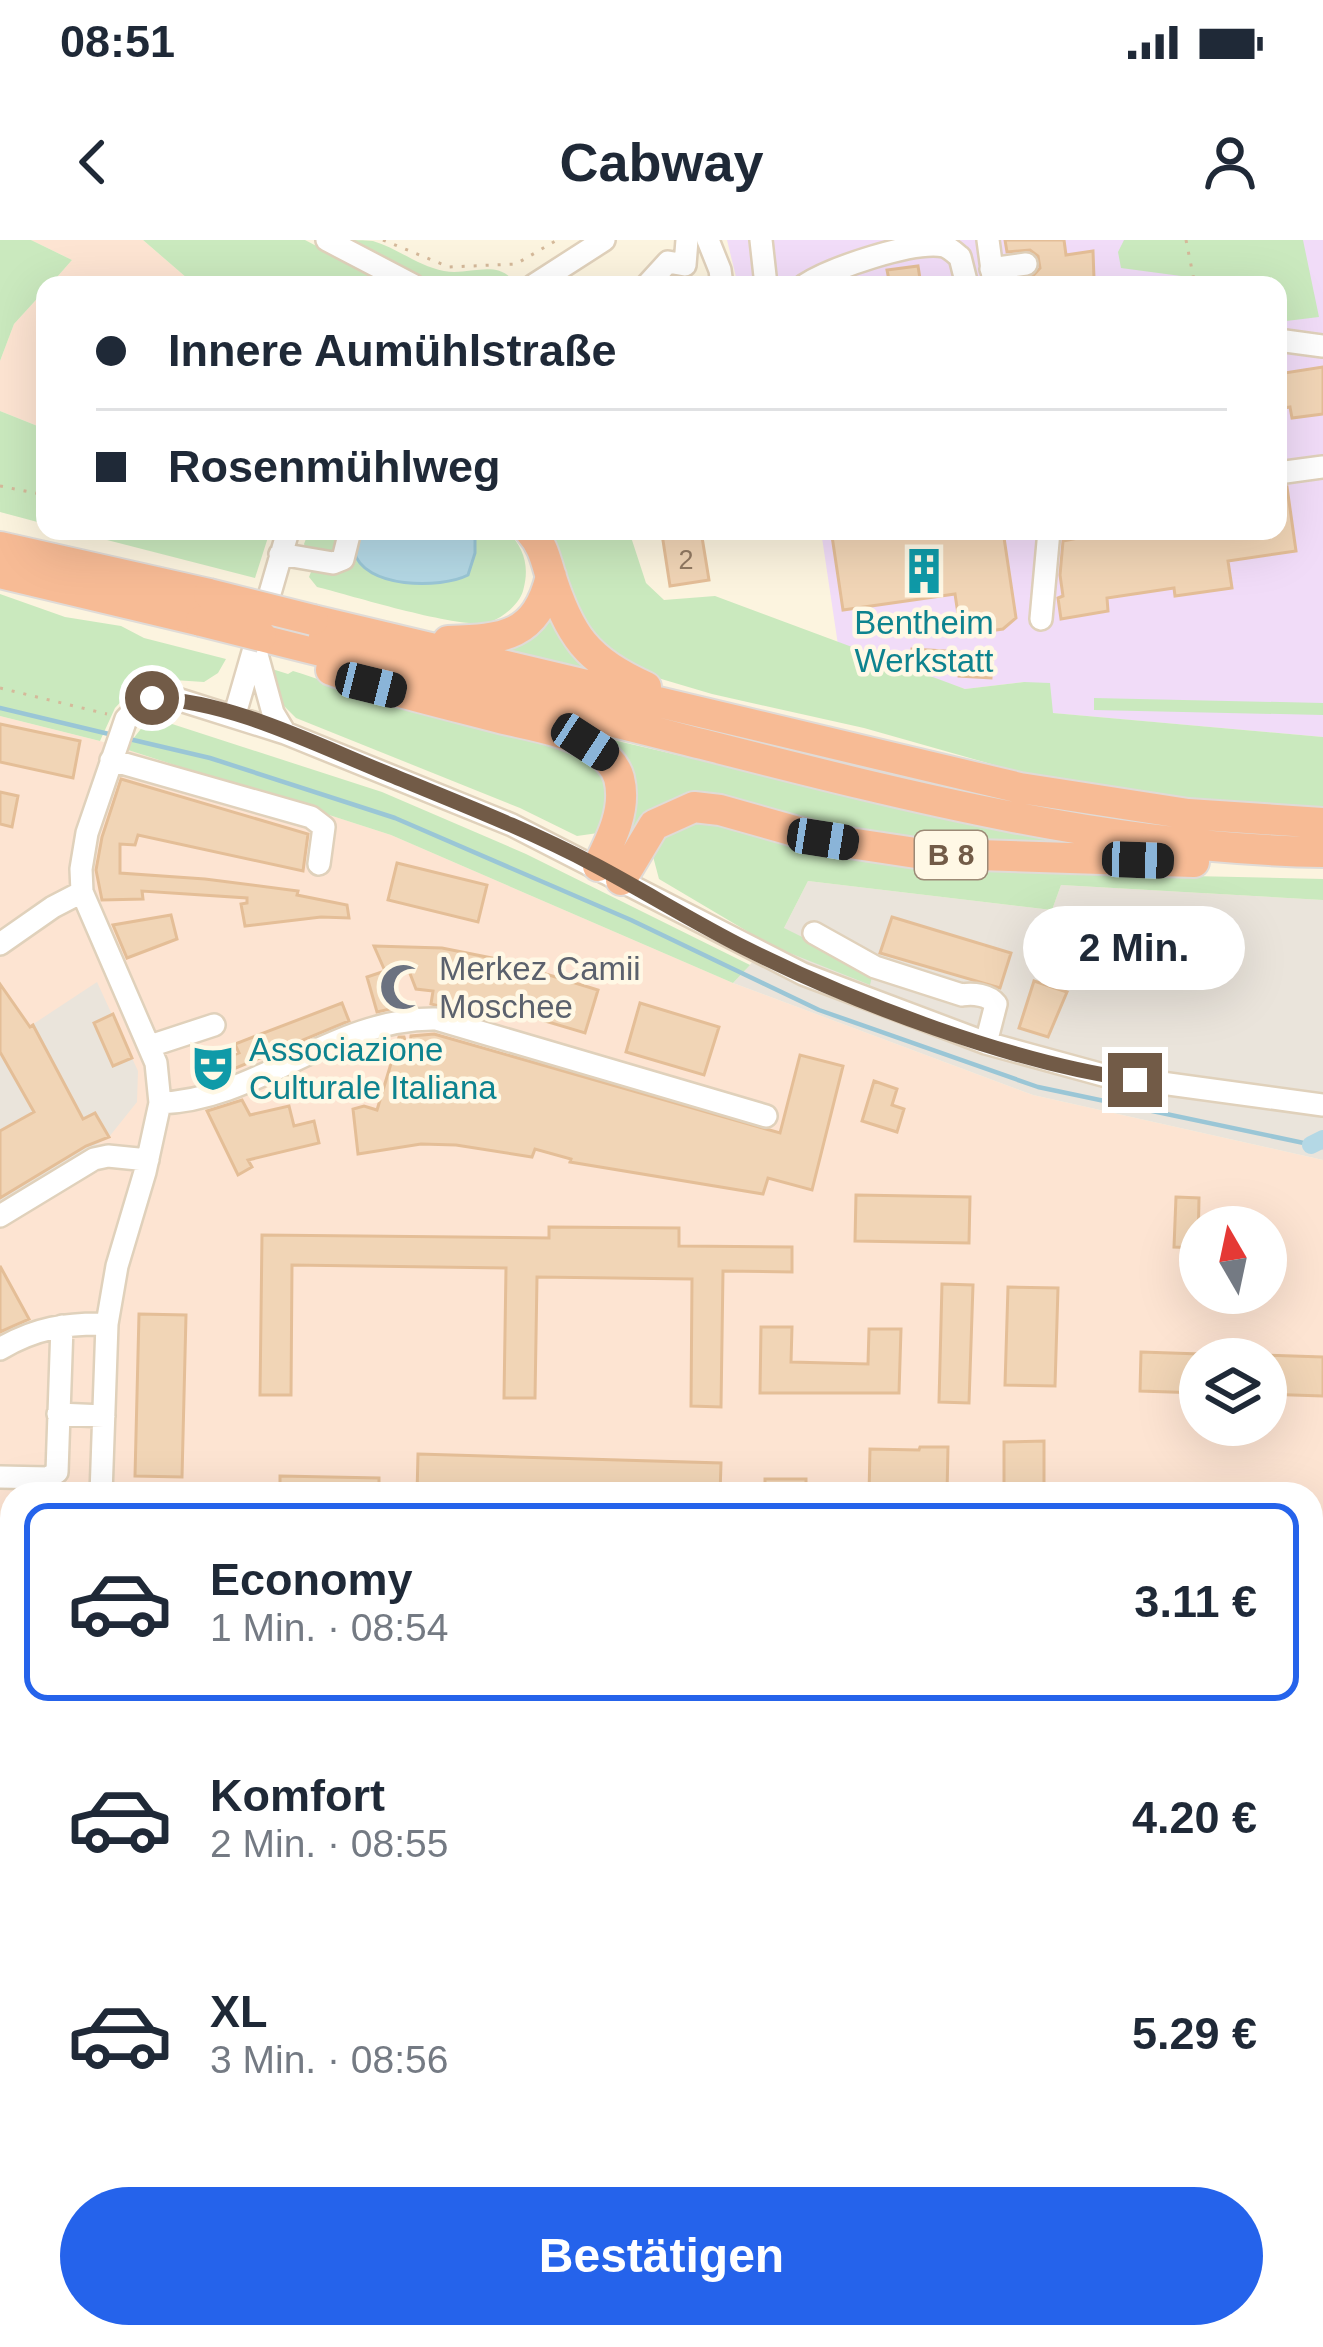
<!DOCTYPE html>
<html lang="de">
<head>
<meta charset="utf-8">
<style>
	:root { --surface:#fff; --page:#f2f2f3; --text:#1f2937; --muted:#747a83; --line:#e0e1e3; --accent:#2563eb }
	body { margin:0; font-family:Arial,sans-serif; background:var(--page); color:var(--text); height:100vh; display:flex; flex-direction:column; font-size:45px; white-space:nowrap }
	* { box-sizing:border-box; margin:0 }
	p { font-size:39px; color:var(--muted) }
	.icon { flex:none; width:66px; height:66px; fill:none; stroke:currentColor; stroke-width:2; stroke-linecap:round; stroke-linejoin:round }
	.map { position:relative; flex:1; overflow:hidden }
	.panel { position:absolute; left:0px; top:1242px; width:1323px; height:867px; display:flex; flex-direction:column; background:var(--surface); border-radius:36px 36px 0 0; box-shadow:0 12px 48px #0002 }
	.panel>* { flex:none }
	.top-card { position:absolute; left:36px; top:36px; width:1251px; height:264px; border-radius:24px; box-shadow:0 12px 48px #0002; display:grid; align-content:center; height:264px; padding:0 60px; background:var(--surface) }
	.needle { width:78px; rotate:351deg }
	.tools { position:absolute; left:1179px; top:966px; display:grid; gap:24px }
	.tools a { display:grid; place-items:center; width:108px; height:108px; border-radius:50%; background:var(--surface); box-shadow:0 12px 48px #0002; font-size:60px }
	.end { position:absolute; width:54px; height:54px; margin:-27px; border:15px solid #725b47; background:#fff; box-shadow:0 0 0 6px #fff }
	.from { border-radius:50% }
	.bubble { position:absolute; height:84px; border-radius:42px; background:var(--surface); box-shadow:0 12px 48px #0002; font-size:39px; font-weight:700; line-height:84px; text-align:center }
	.car { position:absolute; width:36px; height:72px; margin:-36px -18px; border-radius:15px; box-shadow:0 0 9px 3px #0007; background:linear-gradient(#222 24%,#8ab4d8 0 40%,#222 0 76%,#8ab4d8 0 86%,#222 0) }
	.top-card b { display:flex; align-items:center; gap:42px; height:114px; font-size:45px }
	.top-card b+b { border-top:3px solid var(--line) }
	.top-card i { width:30px; height:30px; background:var(--text) }
	ul { padding:21px 0 0; list-style:none }
	li { display:flex; align-items:center; gap:36px; height:198px; margin:0 24px 18px; padding:0 36px; border:6px solid transparent; border-radius:24px }
	li div { flex:1 }
	li b { display:block; font-size:45px }
	li em { font-style:normal; font-weight:700 }
	li.active { border-color:var(--accent) }
	li>.icon { width:108px; height:108px; stroke-width:1.5 }
	.button { display:flex; gap:24px; margin-top:auto; padding:24px 60px }
	.button a { flex:1; height:138px; border-radius:72px; background:var(--accent); color:#fff; font-size:48px; font-weight:700; line-height:138px; text-align:center }
	.status { display:flex; justify-content:space-between; align-items:center; height:84px; padding:0 60px; background:var(--surface); direction:ltr }
	.status svg { height:33px; fill:currentColor }
	header { display:flex; justify-content:space-between; align-items:center; height:156px; padding:0 60px; background:var(--surface); font-size:54px; font-weight:700 }
	.map>svg:first-child { display:block }
	.residential { fill:#f3e7cd }
	.commercial { fill:#fde4d2; fill-rule:evenodd }
	.industrial { fill:#eae4db }
	.education { fill:#f1dcf8 }
	.green { fill:#cae9be }
	.water { fill:#b4d8e5; stroke:#9ac6d6; stroke-width:3 }
	.lines { fill:none; stroke-linecap:round; stroke-linejoin:round }
	.stream { stroke:#9ac6d6; stroke-width:4.5 }
	.canal { stroke:#b4d8e5; stroke-width:18 }
	.building { fill:#f1d5b6; stroke:#e4be97; stroke-width:3 }
	.minor-casing { stroke:#e0d1bb; stroke-width:26 }
	.highway-casing { stroke:#e0dbd7; stroke-width:34 }
	.path { stroke:#d5b99a; stroke-width:3; stroke-dasharray:3 9; stroke-linecap:butt }
	.minor { stroke:#fff; stroke-width:21 }
	.highway { stroke:#f7bb95; stroke-width:30 }
	.rail-casing { stroke:#b79fc4; stroke-width:9 }
	.rail { stroke:#fff8e5; stroke-width:4.5; stroke-dasharray:14; stroke-linecap:butt }
	.highway-bridge-casing { stroke:#e0dbd7; stroke-width:34; stroke-linecap:butt }
	.highway-bridge { stroke:#f7bb95; stroke-width:30 }
	.route { stroke:#725b47; stroke-width:15 }
	.labels { text-anchor:middle; stroke-width:9; stroke-linejoin:round; paint-order:stroke }
	.number-label { font-size:27px; fill:#927a63 }
	.shield { fill:#fff8e5; stroke:#9c8a76; stroke-width:3 }
	.shield-label { font-size:30px; font-weight:bold; fill:#725b47 }
	.culture-label { font-size:33px; fill:#0d838f; stroke:#fff8e5 }
	.worship-label { font-size:33px; fill:#5b616d; stroke:#fff8e5; text-anchor:start }
</style>
</head>
<body>
<div class="status"><b>08:51</b><svg viewBox="0 0 49 12"><path d="M0 12V9h3v3zM5 12V6h3v6zM10 12V3h3v9zM15 12V0h3v12zM26 1h20v11H26zM47 4h2v5h-2z"/></svg></div>
<header><svg class="icon" aria-label="back" viewBox="0 0 24 24"><path d="M15 5l-7 7 7 7"/></svg>Cabway<svg class="icon" aria-label="person" viewBox="0 0 24 24"><circle cx="12" cy="8" r="4"/><path d="M4 21q1-7 8-7t8 7"/></svg></header>
<div class="map">
<svg width="1323" height="2107" viewBox="0 0 1323 2107">
	<rect width="100%" height="100%" fill="#fcf4df"/>
	<!-- residential -->
	<path class="residential" d="M1323,1471V1595H1311V1472Z
		M0,1668H12V2097H902L904,2107H0Z"/>
	<!-- commercial -->
	<path class="commercial" d="M31,0H143L195,45H50L72,20Z
		M45,50V189L0,171V121L14,84Z
		M0,476L100,501L391,595L733,743L1033,855L1323,920V1471L1311,1472V1254H12V1595H0ZM1200,987H1266V1053H1200ZM1200,1119H1266V1185H1200Z"/>
	<!-- industrial -->
	<path class="industrial" d="M808,641L1052,670L1061,645L1323,660V920L1033,855L733,743L784,688Z
		M97,742L138,831L137,862L109,897L0,964V806Z"/>
	<!-- education -->
	<path class="education" d="M727,0H1323V497L1052,473L1024,442L965,449L838,405L821,291H1278V45H738Z"/>
	<!-- green -->
	<path class="green" d="M0,0H31L72,20L50,45H45V50L14,84L0,121Z
		M143,0H305L391,45H195Z
		M344,0C352,0 364,0 373,1C397,8 418,26 444,31C469,36 498,18 515,43L427,45Z
		M1124,0H1303L1319,77L1278,82V45H1195L1181,36L1121,28L1118,12Z
		M0,171L45,189V284L0,272Z
		M72,291H270L255,338Z
		M309,291H508C524,309 530,326 523,351C519,364 504,377 490,382C464,391 350,355 317,347L309,337L313,327L304,304Z
		M548,291H629L646,343L664,360L715,356L965,449L1024,442L1050,443L1053,473L1323,497V570L1197,562L1044,539L864,488L712,454L631,430L607,416L572,362L559,309Z
		M0,354L65,377L121,386L144,398L226,419L218,433L204,442L158,439L129,453L115,468L100,501L0,476Z
		M549,369L599,433L506,414L500,409Z
		M272,429L288,434L293,431C317,438 340,448 364,454C419,469 557,489 596,524C618,543 606,571 598,593L577,596L520,568L296,478L278,460Z
		M1094,458L1323,463V475L1094,470Z
		M169,483L382,552L526,614L750,725L733,743L391,595L125,509L144,485Z
		M592,495L1015,594L1165,612L917,605L732,565L636,594L626,588Z
		M686,576L1192,636L1323,639V660L1061,645L1052,670L808,641L784,688L873,732L870,745L772,706L659,639L650,605Z
		M1311,1673H1323V2107H904L902,2097H1311Z"/>
	<!-- water -->
	<path class="water" d="M354,291H464L475,297V313L468,335C441,349 363,349 354,311C352,304 354,298 354,291Z"/>
	<g class="lines">
		<!-- stream -->
		<path class="stream" d="M0,468L113,495
			M129,499L210,518L395,578L631,680L819,770L1038,847L1323,907"/>
		<!-- canal -->
		<path class="canal" d="M1311,905L1323,899"/>
	</g>
	<!-- building -->
	<path class="building" d="M1005,0H1064L1066,15L1093,11L1094,39L1032,45L1031,38L1040,28L1038,16L1030,10L1007,12Z
		M918,26L921,45H890L887,30Z
		M1323,127V174L1292,178L1290,167L1278,169V134Z
		M1287,247L1296,311L1228,321L1232,348L1175,356L1174,348L1107,358L1108,371L1061,379L1058,358L1063,356L1060,335L1063,301L1078,298L1077,291H1135L1136,298L1187,291H1278V248Z
		M682,291H701L709,340L670,346L662,294Z
		M866,291H1003L1016,378L1003,389L967,394L965,373L958,374L955,354L843,370L832,296Z
		M912,409L993,414L991,438L959,436V428L911,424Z
		M0,484L80,501L73,538L0,522Z
		M121,539L308,594L303,631L138,595L135,605L120,604V633L205,639L298,651L297,655L347,665L349,678L321,677L245,686L241,664L247,663V658L142,651L143,659L102,660L96,630L102,597Z
		M0,552L18,556L12,587L0,584Z
		M397,623L487,645L478,682L388,660Z
		M171,675L177,699L127,718L113,685Z
		M892,677L1011,713L1000,748L880,713Z
		M374,706L442,708L497,719L598,750L585,793L488,764L486,778L431,764L433,751L416,749L409,731H385Z
		M385,731L395,768L377,772L367,737Z
		M1034,741L1067,752L1048,797L1019,788Z
		M0,744L30,787L33,785L83,879L95,873L109,897L86,906L0,958V891L34,872L0,812Z
		M342,763L349,781L207,840L202,827L239,813L235,804Z
		M640,763L719,787L704,835L626,812Z
		M113,774L132,818L113,826L94,783Z
		M434,794L780,893L800,815L843,826L812,950L768,938L763,954L570,922L571,919L535,909L532,917L456,905L421,904L358,914L353,869L364,866L377,870L399,797H404L409,815L411,796Z
		M874,841L897,849L892,865L904,869L897,892L862,881Z
		M242,860L250,875L289,866L294,886L314,881L319,903L248,920L252,927L238,935L207,871Z
		M856,955L970,957L969,1003L855,1001Z
		M1176,957L1199,958L1198,1008L1174,1007Z
		M549,987L679,988V1006L792,1007V1032L723,1031L721,1167L691,1166L692,1039L537,1037L535,1158H504L506,1028L292,1025L291,1155H260L262,995L549,998Z
		M0,1026L29,1079L0,1092Z
		M942,1044L973,1045L969,1163L939,1162Z
		M1008,1047L1058,1048L1055,1146L1005,1145Z
		M139,1074L186,1075L182,1237L135,1236Z
		M761,1087H792L791,1122L868,1124L869,1089H901L899,1153H760Z
		M1141,1112L1200,1114V1153L1140,1151Z
		M1266,1115L1323,1117V1156L1266,1154Z
		M1044,1201V1254H1004V1202Z
		M920,1207H948L947,1254H869L870,1209L919,1210Z
		M418,1214L721,1223L720,1254H417Z
		M280,1236L379,1238V1254H280Z
		M765,1239H806V1254H765Z"/>
	<g class="lines">
		<defs>
			<path id="minor" d="M327,0L413,45
				M708,0L720,30L722,45
				M761,0L766,45
				M988,0L994,45
				M991,29L1026,24
				M534,45L604,0
				M647,45L668,22L685,25L687,0
				M805,45C831,28 914,0 944,6C950,8 955,13 960,17L967,45
				M1278,100L1323,106
				M1278,233L1323,227
				M280,314L333,323L343,319L350,291
				M1041,379L1049,291
				M256,411L273,473L285,493
				M235,474L288,291
				M111,520L311,577L324,587L319,624
				M814,693L875,727L962,755C973,753 989,755 996,764L986,803
				M0,704L53,667L82,652
				M150,806L214,785
				M160,863C255,861 336,777 436,779L766,876
				M0,976L94,919L108,916L148,920
				M0,1109C35,1088 67,1083 107,1084
				M58,1174L104,1176
				M0,1237L48,1238L57,1232L62,1086
				M101,1254L107,1084L117,1026L145,932L160,863L156,823L82,652L81,629L87,593L126,479L144,460L177,459L285,493L512,585L803,734L986,803L1103,835L1323,865
				M0,1487H12
				M1311,1493L1323,1492
				M1311,1532L1323,1531
				M1311,1664H1323
				M0,1668H12
				M0,1793L12,1795
				M0,1932L12,1934
				M326,2097L331,2107
				M358,2107L366,2097
				M750,2107L823,2097"/>
			<path id="highway" d="M530,291C542,304 545,317 550,334C569,395 587,421 646,447
				M0,307L209,354
				M0,333L201,381
				M313,380L1020,548L1188,574L1323,583
				M261,396C402,432 545,464 686,500C895,553 1107,609 1323,612
				M448,401C504,399 536,397 551,336
				M331,430C386,450 443,463 500,478C529,485 563,490 589,505C602,513 615,523 619,538C627,569 611,600 598,626
				M621,640L654,585L694,567L720,570L823,599L916,613L1194,622"/>
		</defs>
		<!-- minor casing -->
		<use href="#minor" class="minor-casing"/>
		<!-- highway casing -->
		<use href="#highway" class="highway-casing"/>
		<!-- path -->
		<path class="path" d="M383,0L449,27L516,24L557,0
			M1186,0L1195,45
			M0,246L45,255
			M218,291L264,300
			M0,448L107,474
			M1311,1731L1323,1730
			M1311,2017L1323,2019
			M1311,2074L1323,2075
			M82,2097V2107
			M1014,2097L1025,2107
			M0,2100L2,2097"/>
		<!-- minor -->
		<use href="#minor" class="minor"/>
		<!-- highway -->
		<use href="#highway" class="highway"/>
		<defs>
			<path id="rail" d="M1311,1603H1323
				M0,1606H12
				M1311,1630H1323
				M0,1633H12"/>
		</defs>
		<!-- rail casing -->
		<use href="#rail" class="rail-casing"/>
		<!-- rail -->
		<use href="#rail" class="rail"/>
		<defs>
			<path id="highway-bridge" d="M209,354L313,380
				M201,381L261,396"/>
		</defs>
		<!-- highway-bridge casing -->
		<use href="#highway-bridge" class="highway-bridge-casing"/>
		<!-- highway-bridge -->
		<use href="#highway-bridge" class="highway-bridge"/>
	</g>
	<g class="lines">
		<!-- route -->
		<path class="route" d="M152,458C233,462 312,503 386,533C456,562 527,589 595,625C646,652 695,683 747,709C857,764 1013,823 1135,840"/>
	</g>
	<!-- icons -->
	<defs>
		<symbol id="building-bare" viewBox="-9 -9 18 18"><path d="M-4-6H4V6H1V3H-1V6H-4ZM-2.5-4.3h1.7v1.8h-1.7ZM.8-4.3h1.7v1.8H.8ZM-2.5-1h1.7V.8h-1.7ZM.8-1h1.7V.8H.8Z" fill="#0f9aa8" stroke="#fff8e5" stroke-width="2.5" paint-order="stroke"/></symbol>
		<symbol id="mosque-bare" viewBox="-9 -9 18 18"><path d="M3.5-4.9A6 6 0 1 0 3.5 4.9A5 5 0 1 1 3.5-4.9Z" fill="#6b7280" stroke="#fff8e5" stroke-width="2.5" paint-order="stroke"/></symbol>
		<symbol id="theatre-bare" viewBox="-9 -9 18 18"><path d="M-5-5.5Q0-4 5-5.5V0Q5 5 0 6Q-5 5-5 0ZM-3.3-2.5H-1v1.5H-3.3ZM1-2.5H3.3v1.5H1ZM-2.8 1Q0 5.5 2.8 1Z" fill="#0f9aa8" stroke="#fff8e5" stroke-width="2.5" paint-order="stroke"/></symbol>
	</defs>
	<g fill-rule="evenodd">
		<use href="#building-bare" x="891" y="298" width="66" height="66"/>
		<use href="#mosque-bare" x="370" y="714" width="66" height="66"/>
		<use href="#theatre-bare" x="180" y="795" width="66" height="66"/>
	</g>
	<g class="labels">
		<!-- number labels -->
		<g class="number-label">
			<text x="686" y="329">2</text>
		</g>
		<!-- shield labels -->
		<rect class="shield" x="915" y="591" width="72" height="48" rx="9"/>
		<g class="shield-label">
			<text x="951" y="625">B 8</text>
		</g>
		<!-- culture labels -->
		<g class="culture-label">
			<text x="924" y="394">Bentheim<tspan x="924" dy="38">Werkstatt</tspan></text>
			<text x="249" y="821" text-anchor="start">Associazione<tspan x="249" dy="38">Culturale Italiana</tspan></text>
		</g>
		<!-- worship labels -->
		<g class="worship-label">
			<text x="439" y="740">Merkez Camii<tspan x="439" dy="38">Moschee</tspan></text>
		</g>
	</g>
</svg>
<div class="tools">
<a><svg class="needle" viewBox="-14 -14 28 28"><path d="M0-13l5 13h-10z" fill="#e53935"/><path d="M0 13l5-13h-10z" fill="#747a83"/></svg></a>
<a><svg class="icon" aria-label="layers" viewBox="0 0 24 24"><path d="M12 4l9 5-9 5-9-5zM3 14l9 5 9-5"/></svg></a>
</div>
<i class="end from" style="left:152px;top:458px"></i>
<i class="end" style="left:1135px;top:840px"></i>
<div class="bubble" style="left:1023px;top:666px;width:222px">2 Min.</div>
<i class="car" style="left:371px;top:445px;rotate:104deg"></i>
<i class="car" style="left:585px;top:502px;rotate:123deg"></i>
<i class="car" style="left:823px;top:599px;rotate:99deg"></i>
<i class="car" style="left:1138px;top:620px;rotate:92deg"></i>
<div class="top-card">
<b><i class="from"></i>Innere Aumühlstraße</b>
<b><i></i>Rosenmühlweg</b>
</div>
<section class="panel">
<ul>
<li class="active"><svg class="icon" aria-label="car" viewBox="0 0 24 24"><path d="M5 17H2v-5l4-1 3-4h7l3 4 3 1v5h-3M9 17h6M6 11h13"/><circle cx="7" cy="17" r="2"/><circle cx="17" cy="17" r="2"/></svg><div><b>Economy</b><p>1 Min. · 08:54</p></div><em>3.11 €</em></li>
<li><svg class="icon" aria-label="car" viewBox="0 0 24 24"><path d="M5 17H2v-5l4-1 3-4h7l3 4 3 1v5h-3M9 17h6M6 11h13"/><circle cx="7" cy="17" r="2"/><circle cx="17" cy="17" r="2"/></svg><div><b>Komfort</b><p>2 Min. · 08:55</p></div><em>4.20 €</em></li>
<li><svg class="icon" aria-label="car" viewBox="0 0 24 24"><path d="M5 17H2v-5l4-1 3-4h7l3 4 3 1v5h-3M9 17h6M6 11h13"/><circle cx="7" cy="17" r="2"/><circle cx="17" cy="17" r="2"/></svg><div><b>XL</b><p>3 Min. · 08:56</p></div><em>5.29 €</em></li>
</ul>
<div class="button"><a>Bestätigen</a></div>
</section>
</div>
</body>
</html>
